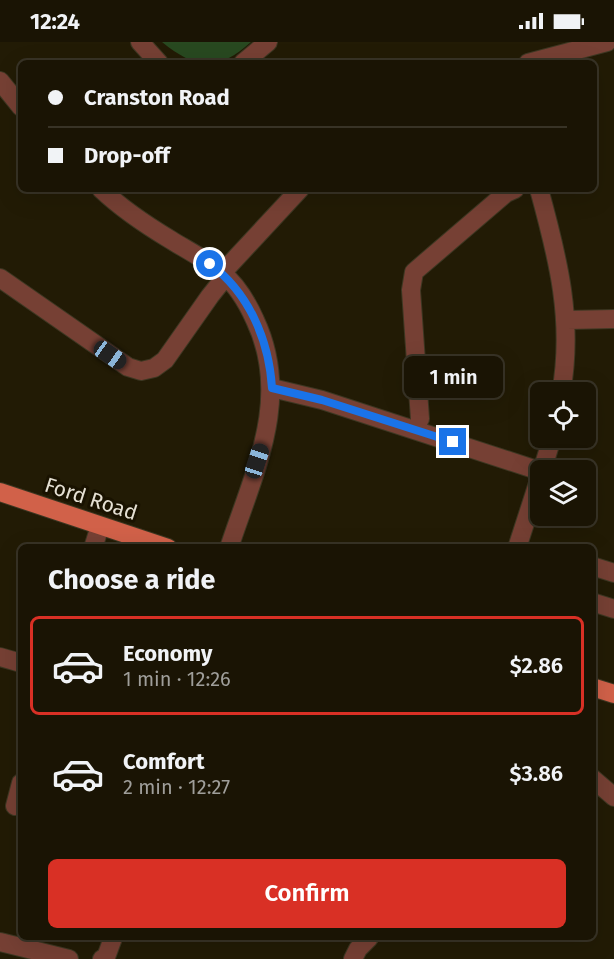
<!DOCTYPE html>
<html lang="en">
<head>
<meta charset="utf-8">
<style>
	:root { --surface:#1a1404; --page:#272113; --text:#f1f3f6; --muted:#9f9e9a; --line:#383326; --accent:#d93025 }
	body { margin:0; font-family:"Fira Sans",sans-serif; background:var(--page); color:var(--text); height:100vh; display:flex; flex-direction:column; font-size:22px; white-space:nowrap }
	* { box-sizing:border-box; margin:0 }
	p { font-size:20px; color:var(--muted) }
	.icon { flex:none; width:33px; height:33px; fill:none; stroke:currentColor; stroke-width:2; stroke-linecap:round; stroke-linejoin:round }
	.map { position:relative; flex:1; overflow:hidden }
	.sheet { position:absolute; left:18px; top:502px; width:578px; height:396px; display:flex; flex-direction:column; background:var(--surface); border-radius:9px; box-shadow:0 6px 24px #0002,0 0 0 2px var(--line) }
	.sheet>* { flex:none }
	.banner { position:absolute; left:18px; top:18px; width:579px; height:132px; border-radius:9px; box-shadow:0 6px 24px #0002,0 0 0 2px var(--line); display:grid; align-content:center; height:132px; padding:0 30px; background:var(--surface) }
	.fabs { position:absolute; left:530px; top:340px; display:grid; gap:12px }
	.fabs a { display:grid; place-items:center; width:66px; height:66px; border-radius:9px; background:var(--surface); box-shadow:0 6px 24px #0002,0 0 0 2px var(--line); font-size:30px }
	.end { position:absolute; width:27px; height:27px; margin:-14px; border:8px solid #1a73e8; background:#fff; box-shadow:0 0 0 3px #fff }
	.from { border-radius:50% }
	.bubble { position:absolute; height:42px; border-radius:9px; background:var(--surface); box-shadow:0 6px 24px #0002,0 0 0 2px var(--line); font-size:20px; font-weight:600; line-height:42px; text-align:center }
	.car { position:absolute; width:18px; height:36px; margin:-18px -9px; border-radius:8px; box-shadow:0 0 4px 2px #0007; background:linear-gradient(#222 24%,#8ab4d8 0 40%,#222 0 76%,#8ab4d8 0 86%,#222 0) }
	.banner b { display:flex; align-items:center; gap:21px; height:57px; font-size:22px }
	.banner b+b { border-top:2px solid var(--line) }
	.banner i { width:15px; height:15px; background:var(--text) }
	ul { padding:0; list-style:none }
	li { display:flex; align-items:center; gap:18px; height:99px; margin:0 12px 9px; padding:0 18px; border:3px solid transparent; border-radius:9px }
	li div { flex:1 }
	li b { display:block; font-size:22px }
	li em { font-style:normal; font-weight:600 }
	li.selected { border-color:var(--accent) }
	li>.icon { width:54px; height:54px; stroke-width:1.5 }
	h2 { padding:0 30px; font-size:27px; line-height:72px }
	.primary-button { display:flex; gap:12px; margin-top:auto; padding:12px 30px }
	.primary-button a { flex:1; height:69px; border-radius:9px; background:var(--accent); color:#fff; font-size:24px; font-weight:600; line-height:69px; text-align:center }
	.status { display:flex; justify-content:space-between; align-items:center; height:42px; padding:0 30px; background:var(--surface); direction:ltr }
	.status svg { height:16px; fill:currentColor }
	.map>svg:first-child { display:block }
	.green { fill:#284920 }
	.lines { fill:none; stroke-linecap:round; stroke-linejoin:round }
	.minor-casing { stroke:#3d3722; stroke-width:20 }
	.major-casing { stroke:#3d3722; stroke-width:20 }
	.minor { stroke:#764034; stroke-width:18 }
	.major { stroke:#d16149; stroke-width:18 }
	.route { stroke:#1a73e8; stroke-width:8 }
	.labels { text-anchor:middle; stroke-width:6; stroke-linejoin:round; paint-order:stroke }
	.street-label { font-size:21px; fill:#e5e0d3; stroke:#191200 }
</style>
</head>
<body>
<div class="status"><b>12:24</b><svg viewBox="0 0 49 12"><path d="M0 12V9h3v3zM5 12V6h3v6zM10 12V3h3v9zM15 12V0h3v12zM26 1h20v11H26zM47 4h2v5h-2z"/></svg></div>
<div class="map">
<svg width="614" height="917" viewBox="0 0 614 917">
	<rect width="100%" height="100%" fill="#221b05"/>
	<!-- green -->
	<path class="green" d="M162,0H251C218,30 195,27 162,0Z"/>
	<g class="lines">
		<defs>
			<path id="minor" d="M140,0L159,21
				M243,21L268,0
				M528,21L607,0
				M0,39L21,65
				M101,147C122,167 146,183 171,198C187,208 205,217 221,230C236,242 247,260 255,278C292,356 254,430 229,506
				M539,147C558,216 574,279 561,351
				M222,231L300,147
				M0,236L128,325L141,329L154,326L165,318L210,254L226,234
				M567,278L614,277
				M272,346L322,358L540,429
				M420,377L411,248L414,230L506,151L515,147
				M542,429L552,396
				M93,506L100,484
				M517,506L540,435
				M592,524L614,531
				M592,560L614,567
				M0,615L21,621
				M592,736L614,755
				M15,764L21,741
				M0,900L69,917
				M102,917L106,915L113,896
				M353,917L358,907L369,896"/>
			<path id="major" d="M0,450L168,506
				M592,645L614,652"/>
		</defs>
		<!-- minor casing -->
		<use href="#minor" class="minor-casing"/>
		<!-- major casing -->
		<use href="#major" class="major-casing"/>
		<!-- minor -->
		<use href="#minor" class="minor"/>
		<!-- major -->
		<use href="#major" class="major"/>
	</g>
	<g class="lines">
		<!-- route -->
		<path class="route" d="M210,222C249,251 269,298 272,346L322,358L453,400"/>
	</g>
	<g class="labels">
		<!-- street labels -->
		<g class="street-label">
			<text transform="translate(91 457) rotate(18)" y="7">Ford Road</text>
		</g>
	</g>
</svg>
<div class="fabs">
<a><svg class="icon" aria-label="locate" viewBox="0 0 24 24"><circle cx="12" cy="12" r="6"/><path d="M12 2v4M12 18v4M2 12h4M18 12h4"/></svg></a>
<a><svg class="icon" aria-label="layers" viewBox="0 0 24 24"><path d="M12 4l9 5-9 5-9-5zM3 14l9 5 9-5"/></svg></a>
</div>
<i class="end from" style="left:210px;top:222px"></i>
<i class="end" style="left:453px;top:400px"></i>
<div class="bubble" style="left:404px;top:314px;width:99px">1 min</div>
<i class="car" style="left:110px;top:313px;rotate:125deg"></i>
<i class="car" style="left:257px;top:419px;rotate:18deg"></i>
<div class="banner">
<b><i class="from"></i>Cranston Road</b>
<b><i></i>Drop-off</b>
</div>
<section class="sheet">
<h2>Choose a ride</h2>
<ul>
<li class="selected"><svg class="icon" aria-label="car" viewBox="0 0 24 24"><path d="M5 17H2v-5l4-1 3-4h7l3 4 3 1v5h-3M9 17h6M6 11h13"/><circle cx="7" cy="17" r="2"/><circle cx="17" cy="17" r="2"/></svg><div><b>Economy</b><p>1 min · 12:26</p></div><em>$2.86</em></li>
<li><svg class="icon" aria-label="car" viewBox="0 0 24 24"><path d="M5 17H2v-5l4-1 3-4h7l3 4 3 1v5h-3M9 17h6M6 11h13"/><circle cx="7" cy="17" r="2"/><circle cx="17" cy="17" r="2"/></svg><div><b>Comfort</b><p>2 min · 12:27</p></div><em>$3.86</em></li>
</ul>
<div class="primary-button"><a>Confirm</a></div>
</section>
</div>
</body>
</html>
